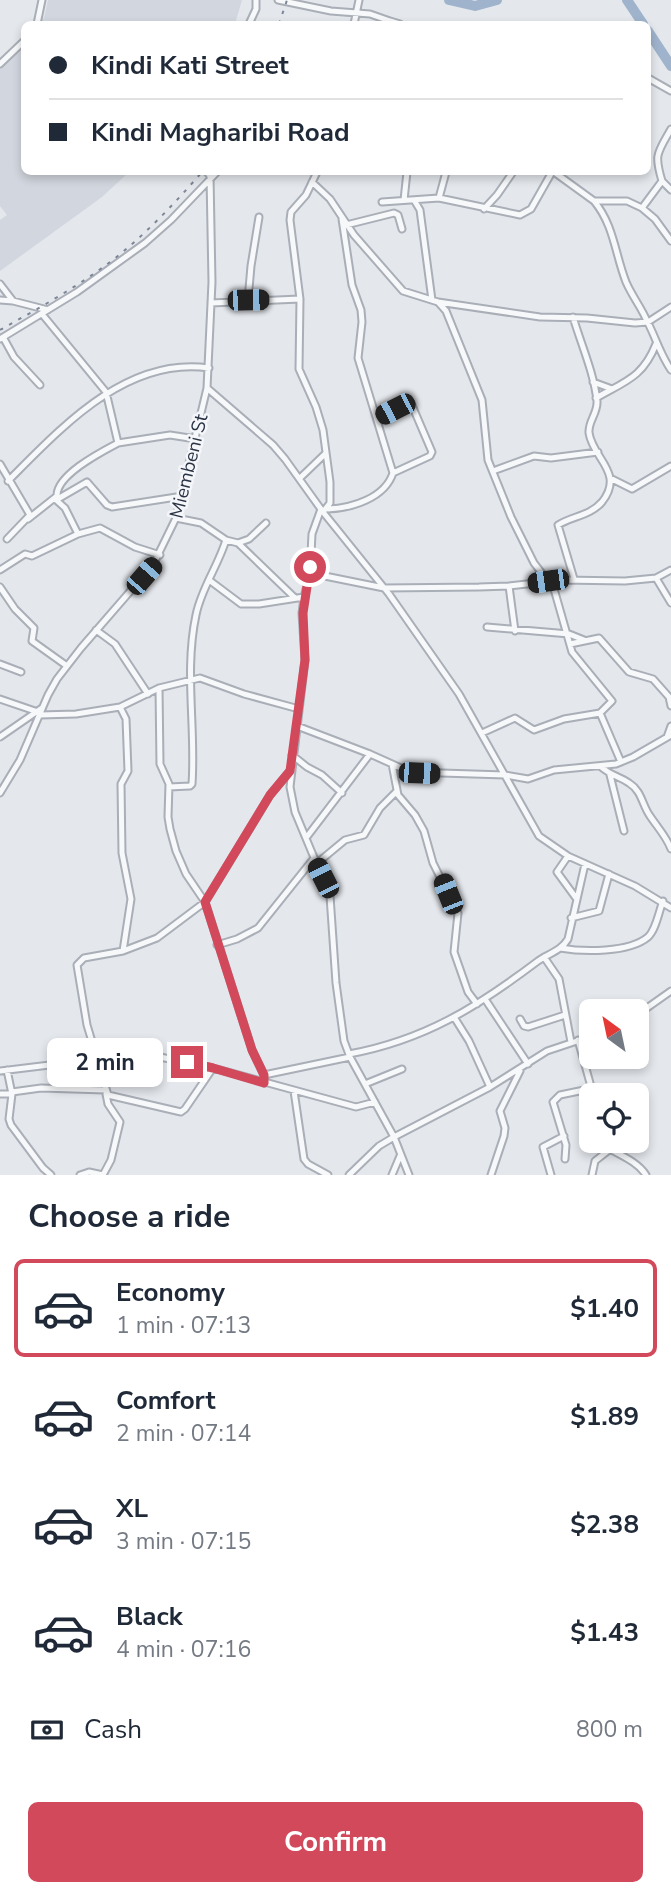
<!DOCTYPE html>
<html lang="en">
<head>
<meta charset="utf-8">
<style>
	:root { --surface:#fff; --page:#f6f6f7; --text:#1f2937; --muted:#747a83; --line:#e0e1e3; --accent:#d1495b }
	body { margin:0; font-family:"Nunito Sans",sans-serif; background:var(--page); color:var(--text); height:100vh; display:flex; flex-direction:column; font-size:26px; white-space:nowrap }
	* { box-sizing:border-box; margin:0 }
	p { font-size:23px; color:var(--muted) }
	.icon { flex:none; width:38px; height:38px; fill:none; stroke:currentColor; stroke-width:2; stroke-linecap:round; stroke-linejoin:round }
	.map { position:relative; height:1175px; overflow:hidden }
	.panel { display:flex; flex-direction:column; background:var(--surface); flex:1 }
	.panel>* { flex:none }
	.guide { position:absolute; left:21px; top:21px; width:630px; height:154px; border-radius:10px; box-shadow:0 4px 10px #0003; display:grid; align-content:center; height:154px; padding:0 28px; background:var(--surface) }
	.needle { width:46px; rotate:327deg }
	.fabs { position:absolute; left:579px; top:999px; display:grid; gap:14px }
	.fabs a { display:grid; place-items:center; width:70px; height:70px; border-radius:10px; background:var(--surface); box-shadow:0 4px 10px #0003; font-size:35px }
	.end { position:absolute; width:32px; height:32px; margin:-16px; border:9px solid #d1495b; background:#fff; box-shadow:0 0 0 4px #fff }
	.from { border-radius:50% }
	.bubble { position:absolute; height:49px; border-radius:10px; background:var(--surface); box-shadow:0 4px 10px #0003; font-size:23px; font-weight:700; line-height:49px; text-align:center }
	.car { position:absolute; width:21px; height:42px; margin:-21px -10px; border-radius:9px; box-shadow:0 0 5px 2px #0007; background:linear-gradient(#222 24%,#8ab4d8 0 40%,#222 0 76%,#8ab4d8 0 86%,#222 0) }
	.guide b { display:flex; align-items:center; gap:24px; height:66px; font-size:26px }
	.guide b+b { border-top:2px solid var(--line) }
	.guide i { width:18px; height:18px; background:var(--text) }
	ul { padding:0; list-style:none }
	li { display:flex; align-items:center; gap:21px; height:98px; margin:0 14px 10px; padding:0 14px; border:4px solid transparent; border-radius:10px }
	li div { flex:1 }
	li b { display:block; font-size:26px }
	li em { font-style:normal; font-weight:700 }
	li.active { border-color:var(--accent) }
	li>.icon { width:63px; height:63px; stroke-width:1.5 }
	h2 { padding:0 28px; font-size:32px; line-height:84px }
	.pay { display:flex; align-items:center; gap:18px; height:77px; padding:0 28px; font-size:26px }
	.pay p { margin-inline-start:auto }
	.cta { display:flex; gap:14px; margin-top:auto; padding:14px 28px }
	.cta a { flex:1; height:80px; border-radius:10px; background:var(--accent); color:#fff; font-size:28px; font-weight:700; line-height:80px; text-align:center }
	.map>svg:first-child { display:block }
	.built { fill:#d2d6de }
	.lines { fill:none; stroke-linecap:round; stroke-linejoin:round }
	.river { stroke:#9fb4cc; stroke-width:10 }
	.street-casing { stroke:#a9aeb7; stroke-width:9 }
	.street { stroke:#f7f8fa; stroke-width:5 }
	.rail { stroke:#7d8696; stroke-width:2; stroke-dasharray:3.5 7; stroke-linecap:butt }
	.route { stroke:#d1495b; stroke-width:9 }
	.labels { text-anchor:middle; stroke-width:5; stroke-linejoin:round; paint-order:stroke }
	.street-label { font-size:19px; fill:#2b3445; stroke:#f4f6f9 }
</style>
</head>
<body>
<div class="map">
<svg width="671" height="1175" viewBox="0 0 671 1175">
	<rect width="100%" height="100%" fill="#e4e7ec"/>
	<!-- built -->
	<path class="built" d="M48,0H242L235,24H39L44,18Z
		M24,41V171L129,172L102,197L0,271V220L7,215L0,206V66Z"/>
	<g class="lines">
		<!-- river -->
		<path class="river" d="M449,0L475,6L497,0
			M627,0L643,24
			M648,31L671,66"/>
		<defs>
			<path id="street" d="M278,0L331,11L370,14L390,21
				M37,24L42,0
				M249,24L256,9V0
				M354,24L359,0
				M384,24L390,21L400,24
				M0,64L24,41
				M648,78L671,91
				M317,172L306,195L291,212L290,220L300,299L299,369L316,407L323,430L330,482V503L323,512
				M554,172L594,201H627L642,208L655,219L671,241
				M662,181L671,190
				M312,182L330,199L354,235L403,291L438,302L446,311L482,400L488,460L511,517L534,563L554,589L572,652L612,701L600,713L621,762
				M439,198L446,172
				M404,200L407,172
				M414,200L420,210L432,300
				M594,201C614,225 615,254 626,282C632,296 641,307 647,321C656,338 660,354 671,370
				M382,202L439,198L520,215L531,209L552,172
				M642,208L662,181C654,154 657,154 671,129
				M484,209L497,195L513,172
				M346,225L394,213L398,215L402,229
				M0,284L13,301L48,310
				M0,300L13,301
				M248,300L251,266L259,217
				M438,302L540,317L587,318L635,323L648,322L671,307
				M211,303L300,299
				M42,314L106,392L118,443L170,435L196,439
				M573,317C581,344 594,373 597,401C598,413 588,421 589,433C593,459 625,473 602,502C590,516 572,516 558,525L574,579
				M3,337L14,357L40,385
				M0,339L77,292L145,243L171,220L217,172
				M593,382L612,389
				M207,388L273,445L285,459L323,512L389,594L459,694L539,836L568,856L635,886L671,908
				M596,398C626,381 643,377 656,344
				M377,418L411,403L432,452L430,456L393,473
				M0,464L30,515L7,539
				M493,471L534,456L551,458L598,452
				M300,478L326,453
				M610,478L632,489L671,466
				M8,481C61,428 126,356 209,368
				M55,499L65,508L78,534
				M56,500L87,482L107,505L112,507L183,496
				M321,509L312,534L310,573L304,597L302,613L305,660L290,787L295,812L330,896L336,983L344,1041L350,1057L394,1137L409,1175
				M328,509C352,508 385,498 393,473L358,358L362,322L361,310L352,285L342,219
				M176,518L201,523L226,540L238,543L249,539L266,523
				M28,519L57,496C56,475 101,452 118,443
				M238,543L295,598
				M0,570L25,554L32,556L78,534L100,528L135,547L160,555
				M310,573L384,588L479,587L509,586L562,580L625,581L656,578L671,570
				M656,578L671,603
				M209,580L241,604H259L304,597
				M509,586L515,631
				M0,587L15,609L34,628L32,641L67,666
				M487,627L569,634L584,640
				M96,630L115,644L148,694
				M570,644L599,638L629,672L653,679L669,697L671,706
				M0,664L21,672
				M159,688L160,764L169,784L168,817L170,829L176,851L186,874L205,902L252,1050L264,1075V1083
				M0,699L38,712
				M120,707L126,719L128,771L121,784L122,853L131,899L123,951
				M40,715L76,714L120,707L159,688L200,678L244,694L299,709
				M297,726L370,754L410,772L505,775L528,779L554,770L616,764L633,757L671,735
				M482,733L515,718L534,730L564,719L600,713
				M0,737L42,708
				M667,737L671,726
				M292,755L307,767L322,775L342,793
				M392,764L398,795L415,815L424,831L433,863L458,913L454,952L468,992L477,1004
				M600,766C611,776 619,776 629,783C642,791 642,805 650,816C658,828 666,836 671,849
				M610,775L624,831
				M169,787L190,786L192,784C196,728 184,671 196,615C201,589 218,566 226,540
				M0,793L20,760L48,695L57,679L81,648L153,565L176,518L207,388L212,282L210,176L207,172
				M306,838L370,754
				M568,856L557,872L576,898
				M316,864L345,840L364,835L380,808L397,791
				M571,918L599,911L609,874
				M217,945L237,939L258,928L314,858
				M560,948C583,952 629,953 648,937C656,930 659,911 663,901
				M544,957L559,979L571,1042
				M485,999L528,1064
				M637,1015L671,991
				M454,1017L469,1041L490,1087
				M520,1019L524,1026L528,1027L565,1015
				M578,1040L590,1083L587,1122L592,1136
				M349,1054C425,1040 477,1007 538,961C548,954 562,950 568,939L585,864
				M213,1068L185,1109L181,1112L108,1095L87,1025L77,965L84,958L123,951L157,938L205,902L270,795L289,772
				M7,1070L12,1094L9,1119L11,1125L43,1168L51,1175
				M0,1071L99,1059L160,1057L213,1068L356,1107L375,1102
				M264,1075L350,1057
				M365,1084L402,1069
				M294,1091L304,1159L308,1164L328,1175
				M12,1092L41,1088L105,1090
				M0,1094H12
				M597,1141C613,1153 636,1159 646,1175
				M565,1159L566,1145L553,1102L560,1095L589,1089
				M80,1175L89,1172L103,1175
				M103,1175L111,1160L120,1122L108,1104L106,1094
				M349,1175L379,1146L394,1137L490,1087L547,1051L592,1036
				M392,1175L400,1156
				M491,1175L504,1136L505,1128L500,1111L520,1071
				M551,1175L543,1147L564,1136
				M592,1175L595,1161L609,1150"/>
		</defs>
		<!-- street casing -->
		<use href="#street" class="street-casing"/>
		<!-- street -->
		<use href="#street" class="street"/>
		<!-- rail -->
		<path class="rail" d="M279,24L287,0
			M0,330C39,308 79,286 114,259C147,233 175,203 202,172"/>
	</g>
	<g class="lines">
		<!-- route -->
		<path class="route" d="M187,1062L213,1068L264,1083V1075L252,1050L205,902L270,795L290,771L305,660L303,613L310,567"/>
	</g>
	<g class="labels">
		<!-- street labels -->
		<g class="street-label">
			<text transform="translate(188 466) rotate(-76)" y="7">Miembeni St</text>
		</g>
	</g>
</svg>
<div class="fabs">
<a><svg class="needle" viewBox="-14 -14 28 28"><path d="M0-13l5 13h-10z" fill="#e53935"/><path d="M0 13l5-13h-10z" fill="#747a83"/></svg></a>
<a><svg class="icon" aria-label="locate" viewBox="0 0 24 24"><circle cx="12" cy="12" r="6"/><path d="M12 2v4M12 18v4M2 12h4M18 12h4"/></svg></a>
</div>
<i class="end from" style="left:310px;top:567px"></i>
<i class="end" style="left:187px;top:1062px"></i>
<div class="bubble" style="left:47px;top:1038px;width:116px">2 min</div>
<i class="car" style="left:248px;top:300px;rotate:89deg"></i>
<i class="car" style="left:395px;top:409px;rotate:243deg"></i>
<i class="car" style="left:144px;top:576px;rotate:41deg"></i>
<i class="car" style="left:548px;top:581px;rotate:262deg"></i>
<i class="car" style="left:419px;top:773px;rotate:92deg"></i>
<i class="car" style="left:323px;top:878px;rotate:333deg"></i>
<i class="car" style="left:448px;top:894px;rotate:338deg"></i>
<div class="guide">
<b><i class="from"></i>Kindi Kati Street</b>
<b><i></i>Kindi Magharibi Road</b>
</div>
</div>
<section class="panel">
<h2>Choose a ride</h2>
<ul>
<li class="active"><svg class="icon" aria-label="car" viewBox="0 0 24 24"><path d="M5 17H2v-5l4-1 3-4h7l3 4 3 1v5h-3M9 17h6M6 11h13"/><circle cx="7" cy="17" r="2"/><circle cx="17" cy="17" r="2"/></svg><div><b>Economy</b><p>1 min · 07:13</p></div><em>$1.40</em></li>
<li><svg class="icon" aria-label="car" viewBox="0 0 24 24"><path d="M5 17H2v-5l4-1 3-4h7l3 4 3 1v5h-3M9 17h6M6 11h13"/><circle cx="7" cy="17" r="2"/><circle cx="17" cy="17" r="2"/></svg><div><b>Comfort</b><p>2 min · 07:14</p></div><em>$1.89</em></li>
<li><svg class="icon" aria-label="car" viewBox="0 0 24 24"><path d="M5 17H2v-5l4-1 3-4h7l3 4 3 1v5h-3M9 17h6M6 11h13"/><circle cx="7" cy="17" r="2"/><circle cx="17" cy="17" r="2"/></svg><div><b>XL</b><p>3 min · 07:15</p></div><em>$2.38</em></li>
<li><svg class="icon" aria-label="car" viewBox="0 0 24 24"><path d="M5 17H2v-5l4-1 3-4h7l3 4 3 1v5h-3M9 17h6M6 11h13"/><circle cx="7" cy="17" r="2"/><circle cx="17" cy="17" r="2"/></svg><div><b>Black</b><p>4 min · 07:16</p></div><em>$1.43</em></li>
</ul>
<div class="pay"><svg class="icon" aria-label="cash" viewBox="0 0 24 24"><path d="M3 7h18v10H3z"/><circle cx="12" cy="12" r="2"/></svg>Cash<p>800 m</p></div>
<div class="cta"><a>Confirm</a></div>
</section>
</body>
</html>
